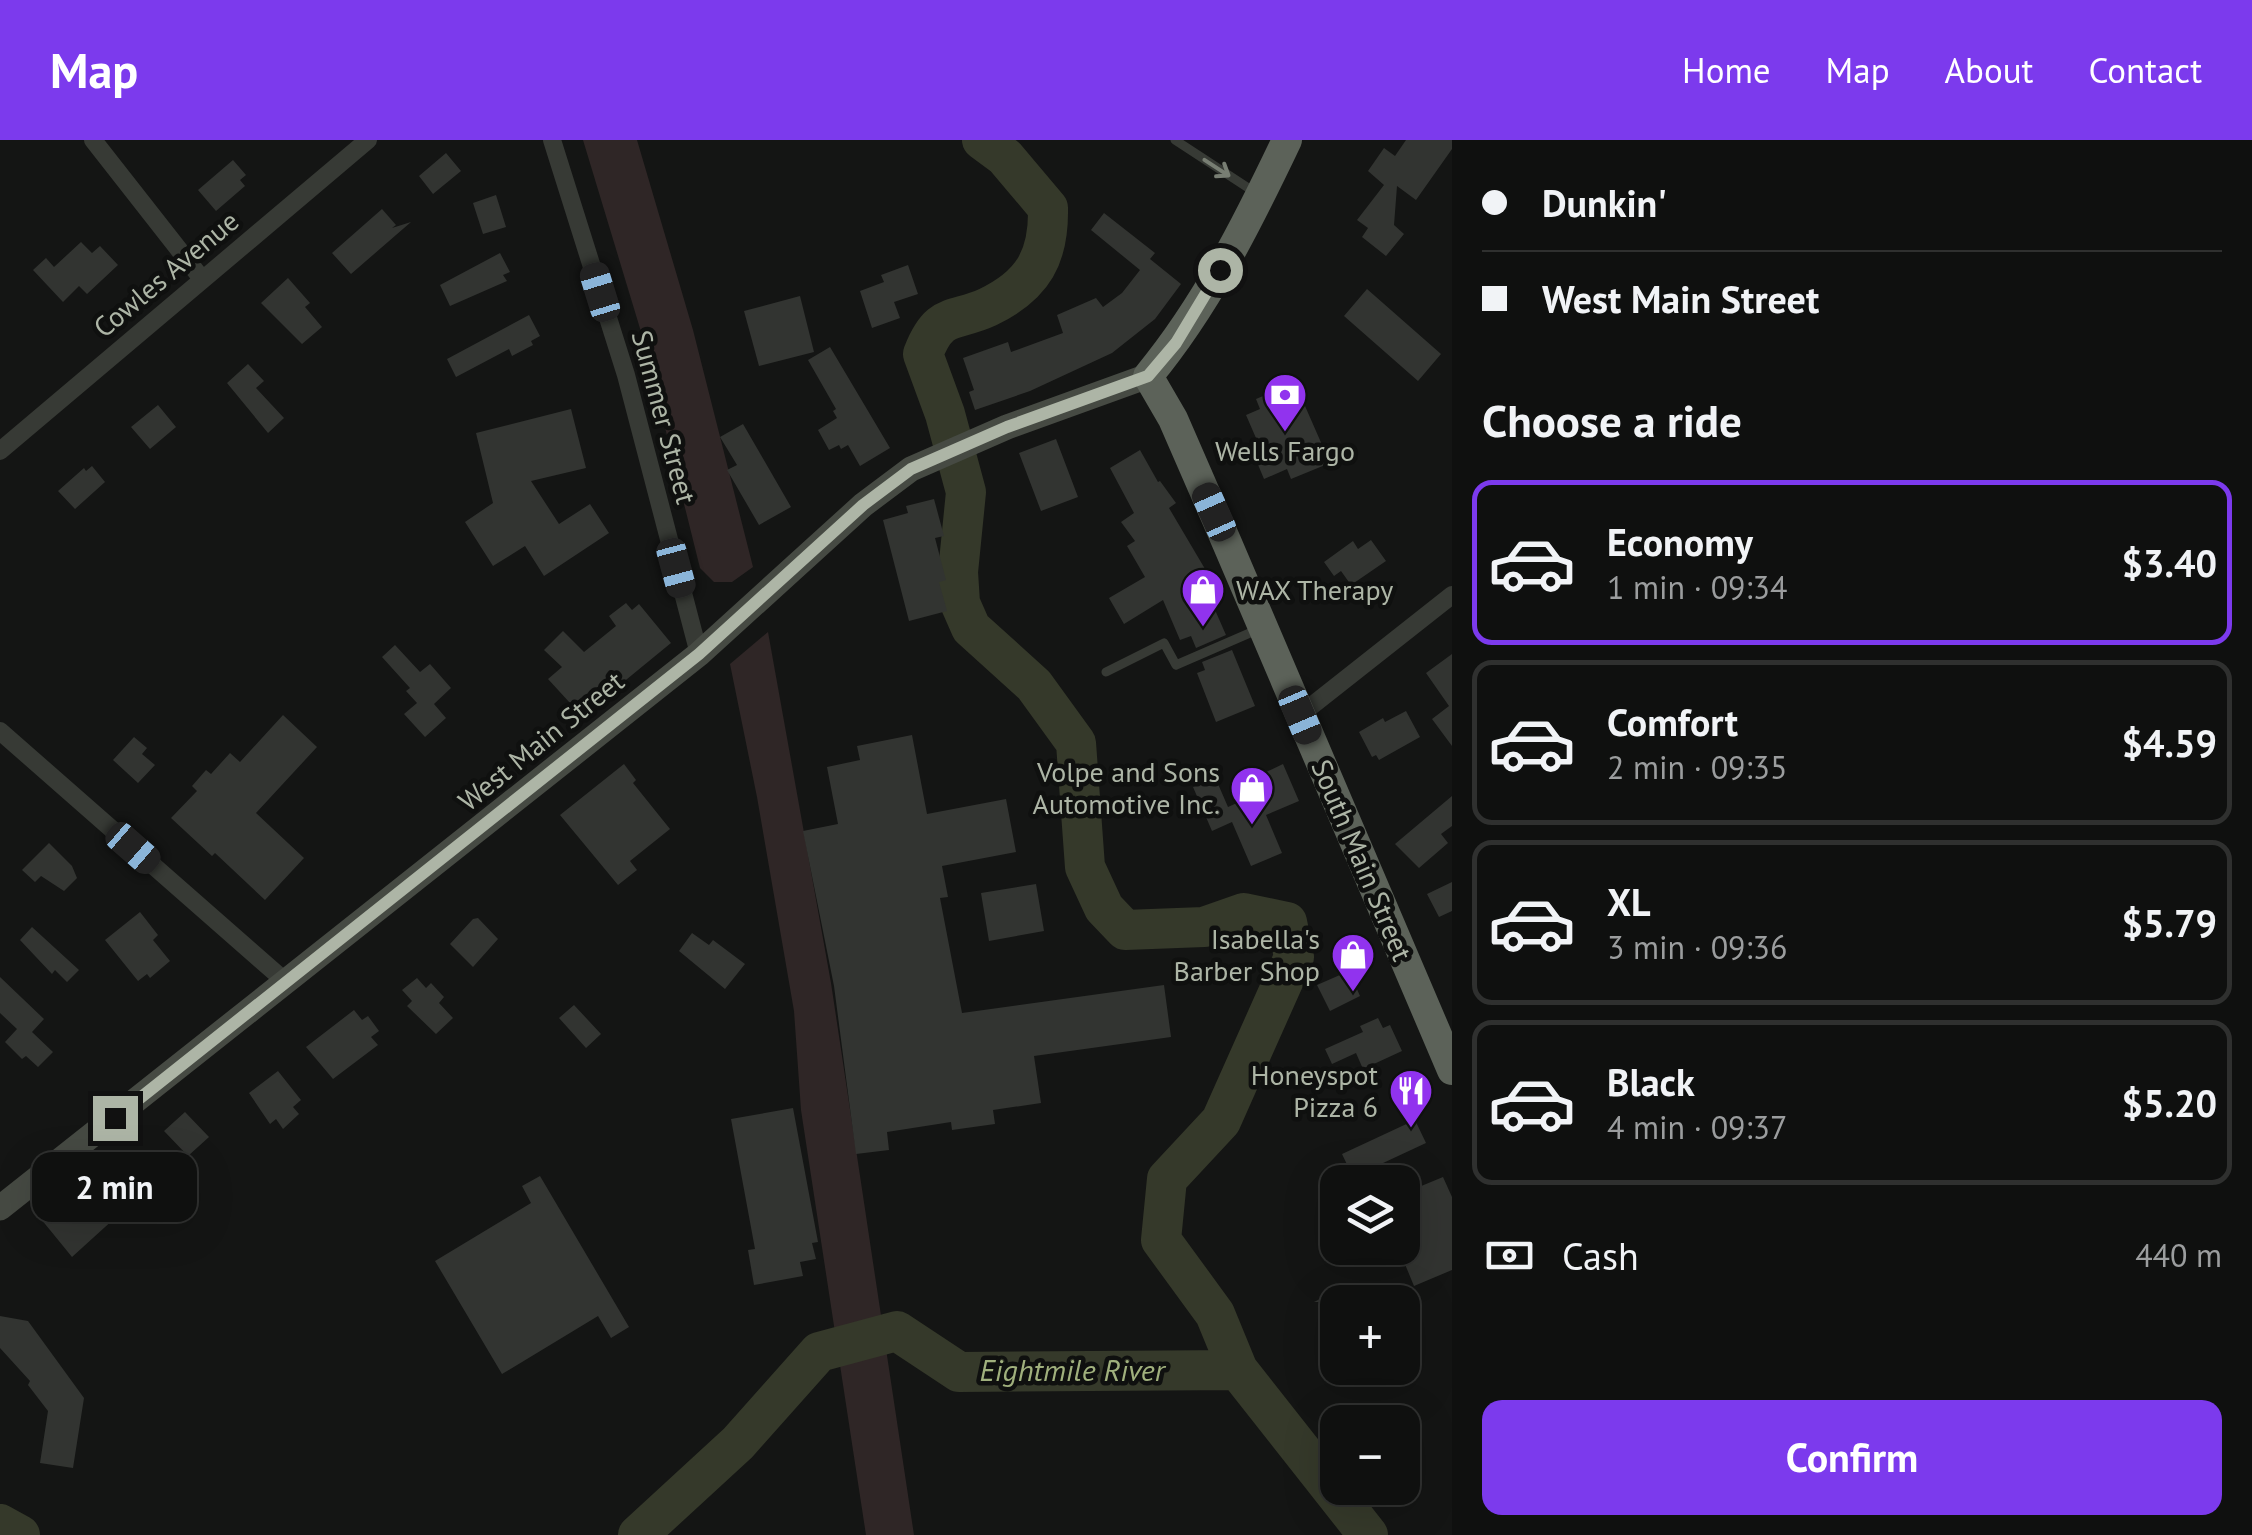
<!DOCTYPE html>
<html lang="en">
<head>
<meta charset="utf-8">
<style>
	:root { --surface:#0f100f; --page:#181918; --text:#f1f3f6; --muted:#9b9d9e; --line:#2f302f; --accent:#7c3aed }
	body { margin:0; font-family:"PT Sans",sans-serif; background:var(--page); color:var(--text); height:100vh; display:flex; flex-direction:column; font-size:38px; white-space:nowrap }
	* { box-sizing:border-box; margin:0 }
	p { font-size:32px; color:var(--muted) }
	.icon { flex:none; width:55px; height:55px; fill:none; stroke:currentColor; stroke-width:2; stroke-linecap:round; stroke-linejoin:round }
	.map { position:relative; flex:1; overflow:hidden }
	.sheet { display:flex; flex-direction:column; background:var(--surface); width:800px }
	.sheet>* { flex:none }
	.hud { display:grid; align-content:center; height:220px; padding:0 30px; background:var(--surface) }
	.controls { position:absolute; left:1320px; top:1025px; display:grid; gap:20px }
	.controls a { display:grid; place-items:center; width:100px; height:100px; border-radius:20px; background:var(--surface); box-shadow:0 10px 40px #0002,0 0 0 2px var(--line); font-size:50px }
	.end { position:absolute; width:45px; height:45px; margin:-22px; border:12px solid #adb5a6; background:#111; box-shadow:0 0 0 5px #111 }
	.from { border-radius:50% }
	.bubble { position:absolute; height:70px; border-radius:20px; background:var(--surface); box-shadow:0 10px 40px #0002,0 0 0 2px var(--line); font-size:32px; font-weight:800; line-height:70px; text-align:center }
	.car { position:absolute; width:30px; height:60px; margin:-30px -15px; border-radius:12px; box-shadow:0 0 8px 2px #0007; background:linear-gradient(#222 24%,#8ab4d8 0 40%,#222 0 76%,#8ab4d8 0 86%,#222 0) }
	.hud b { display:flex; align-items:center; gap:35px; height:95px; font-size:38px }
	.hud b+b { border-top:2px solid var(--line) }
	.hud i { width:25px; height:25px; background:var(--text) }
	ul { padding:0; list-style:none }
	li { display:flex; align-items:center; gap:30px; height:165px; margin:0 20px 15px; padding:0 10px; border:5px solid var(--line); border-radius:20px }
	li div { flex:1 }
	li b { display:block; font-size:38px }
	li em { font-style:normal; font-weight:800 }
	li.on { border-color:var(--accent) }
	li>.icon { width:90px; height:90px; stroke-width:1.5 }
	h2 { padding:0 30px; font-size:45px; line-height:120px }
	.pay { display:flex; align-items:center; gap:25px; height:110px; padding:0 30px; font-size:38px }
	.pay p { margin-inline-start:auto }
	.primary-button { display:flex; gap:20px; margin-top:auto; padding:20px 30px }
	.primary-button a { flex:1; height:115px; border-radius:20px; background:var(--accent); color:#fff; font-size:40px; font-weight:800; line-height:115px; text-align:center }
	header { display:flex; align-items:center; gap:60px; box-sizing:border-box; height:140px; padding:0 50px; background:var(--accent); color:#fff }
	header strong { font-size:48px }
	nav { display:flex; gap:55px; margin-inline-start:auto; font-size:35px }
	main { display:flex; flex:1; min-height:0 }
	.map>svg:first-child { display:block }
	.green { fill:#2f2626 }
	.lines { fill:none; stroke-linecap:round; stroke-linejoin:round }
	.river { stroke:#35392a; stroke-width:40 }
	.building { fill:#323431 }
	.service { stroke:#373a35; stroke-width:9 }
	.minor { stroke:#373a35; stroke-width:18 }
	.secondary { stroke:#464a43; stroke-width:25 }
	.trunk { stroke:#5c6259; stroke-width:30 }
	.oneway { stroke:#787e73 }
	.route { stroke:#adb5a6; stroke-width:12 }
	.labels { text-anchor:middle; stroke-width:9; stroke-linejoin:round; paint-order:stroke }
	.street-label { font-size:28px; fill:#adb5a6; stroke:#0f100f }
	.poi-label { font-size:28px; fill:#adb5a6; stroke:#0f100f; text-anchor:end }
	.water-label { font-size:30px; font-style:italic; fill:#a0b07d; stroke:#0f100f }
</style>
</head>
<body>
<header>
<strong>Map</strong>
<nav><a>Home</a><a>Map</a><a>About</a><a>Contact</a></nav>
</header>
<main>
<div class="map">
<svg width="1452" height="1395" viewBox="0 0 1452 1395">
	<rect width="100%" height="100%" fill="#141514"/>
	<!-- green -->
	<path class="green" d="M583,0H637L693,190L753,427L732,442H714L700,428L642,195Z
		M768,492L831,843L914,1395H866L801,970L794,871L757,657L730,524Z"/>
	<g class="lines">
		<!-- river -->
		<path class="river" d="M982,0L1005,17L1048,68C1049,116 1034,145 988,167C954,183 940,170 923,214L945,274L966,352L958,432L960,463L971,488L1034,545L1076,603L1085,727L1104,768L1125,790L1204,787L1244,773L1287,782L1294,817L1221,981L1167,1039L1161,1100L1215,1174L1238,1230L1368,1395
			M0,1384L20,1395
			M638,1395L738,1303L819,1212L897,1191L959,1232L1238,1230"/>
	</g>
	<!-- building -->
	<path class="building" d="M1406,0H1452V9L1416,60L1397,46L1394,85L1404,94L1386,116L1362,97L1368,88L1357,80L1384,45L1368,31L1384,8L1395,16Z
		M446,13L461,31L433,54L419,36Z
		M233,20L246,35L240,40L245,46L216,71L198,50Z
		M496,55L506,87L483,94L473,63Z
		M382,69L396,85L392,88L411,82L351,134L332,113Z
		M1104,73L1155,113L1150,119L1181,144L1155,179L1112,213L1030,251L975,270L969,252L974,250L963,218L1008,202L1011,212L1063,193L1057,175L1096,158L1103,167L1122,153L1140,130L1091,90Z
		M81,102L92,113L100,106L118,125L87,154L79,146L63,162L33,130L46,118L54,127Z
		M500,113L510,132L503,135L507,141L450,166L440,145Z
		M908,125L918,154L894,162L900,178L872,188L860,151L884,142L881,135Z
		M288,138L310,163L305,167L322,187L302,204L261,163Z
		M1367,149L1441,214L1418,241L1344,176Z
		M800,156L814,212L759,226L744,171Z
		M529,175L540,196L531,201L533,205L512,216L509,209L456,237L447,219Z
		M830,207L890,308L860,326L848,305L841,309L839,305L829,310L818,290L837,278L833,271L836,269L808,220Z
		M248,224L264,241L256,248L284,278L268,293L227,243Z
		M1277,250L1281,258L1298,250L1330,323L1291,339L1287,329L1264,339L1251,308L1259,305L1246,275L1260,269L1256,259Z
		M158,265L176,287L150,309L131,287Z
		M571,269L586,328L531,341L559,384L590,364L609,393L544,436L525,406L493,426L465,382L493,363L476,293Z
		M743,284L791,367L759,385L727,330L737,325L720,297Z
		M1056,299L1078,357L1041,371L1019,313Z
		M1140,310L1158,342L1160,341L1176,363L1169,368L1208,434L1201,438L1226,495L1196,508L1191,496L1180,500L1163,460L1124,484L1109,458L1145,437L1127,406L1135,401L1121,382L1134,373L1110,328Z
		M92,326L105,342L75,369L58,351L84,328L86,331Z
		M934,359L944,396L935,398L946,440L939,442L947,471L909,481L883,380L908,373L906,366Z
		M1371,400L1386,421L1351,445L1341,431L1334,436L1324,422L1353,401L1358,409Z
		M626,463L632,470L639,464L671,503L621,544L618,541L581,575L548,539L562,527L544,510L563,491L584,512L616,486L609,476Z
		M395,505L420,532L430,524L451,548L434,564L446,578L425,597L404,574L417,563L406,551L410,548L382,517Z
		M1232,510L1255,566L1216,582L1197,533L1205,530L1202,522Z
		M1452,514V606L1432,579L1449,566L1426,533Z
		M1406,571L1420,597L1379,620L1376,615L1372,617L1359,592L1383,578L1385,582Z
		M283,575L317,607L256,673L304,718L265,760L215,713L212,716L171,678L197,651L192,646L206,630L211,634L230,613L240,622Z
		M912,595L927,674L1006,659L1016,712L942,726L948,757L940,758L962,873L1164,845L1171,897L1034,916L1041,963L993,970L995,984L952,990L951,982L887,992L889,1010L856,1014L834,846L803,691L838,684L827,627L860,620L857,606Z
		M134,597L147,608L142,614L155,625L138,643L113,620Z
		M624,624L636,640L633,643L670,689L630,721L637,730L618,745L560,675Z
		M1283,624L1299,661L1266,675L1282,713L1251,726L1232,682L1212,691L1193,647L1215,637L1228,667L1268,649L1262,634Z
		M1452,656V686L1441,694L1448,703L1419,728L1395,704Z
		M49,703L72,726L77,738L64,751L41,736L35,742L22,730Z
		M1452,742V771L1439,777L1427,754Z
		M1036,744L1044,791L989,801L981,753Z
		M140,772L158,795L153,800L170,821L150,838L147,834L138,841L105,800Z
		M478,778L498,799L473,827L450,804L473,779Z
		M32,787L79,830L67,842L55,830L52,834L20,800Z
		M692,793L709,805L713,800L745,824L725,849L679,811Z
		M1349,831L1360,856L1330,871L1317,845Z
		M0,837L44,879L32,892L53,912L38,927L26,916L22,919L5,902L17,889L0,873Z
		M417,838L426,848L431,843L444,857L439,863L453,878L436,894L407,866L412,861L402,850Z
		M574,865L601,894L586,908L559,878Z
		M354,870L362,880L368,876L379,891L371,897L378,905L333,939L306,907Z
		M1378,878L1383,888L1390,885L1402,911L1363,929L1356,913L1332,924L1325,909L1363,892L1360,886Z
		M278,931L301,960L293,967L299,974L283,989L276,979L270,984L249,953Z
		M793,968L818,1102L812,1103L816,1119L800,1122L803,1136L754,1145L748,1110L755,1109L731,979Z
		M185,972L209,997L188,1016L164,991Z
		M1415,980L1426,1003L1353,1037L1342,1014Z
		M107,1023L152,1077L126,1068L72,1117L41,1079Z
		M540,1036L629,1187L611,1198L598,1176L502,1234L435,1121L531,1063L522,1046Z
		M1443,1037L1452,1057V1130L1414,1146L1402,1117V1054Z
		M1352,1143L1354,1147L1362,1143L1372,1162H1314Z
		M0,1176L28,1181L84,1258L73,1328L40,1323L48,1271L28,1245L30,1241L0,1208Z"/>
	<g class="lines">
		<!-- service -->
		<path class="service" d="M1175,0L1256,53
			M1106,532L1164,503L1176,525L1259,489"/>
		<!-- minor -->
		<path class="minor" d="M93,0L202,139
			M552,0L626,235L699,514
			M0,311L368,0
			M1300,575L1452,455
			M0,591L286,842"/>
		<!-- secondary -->
		<path class="secondary" d="M0,1068L699,514L863,365L911,329L1007,287L1148,236"/>
		<!-- trunk -->
		<path class="trunk" d="M1287,0C1248,82 1206,166 1148,236L1173,279L1227,403L1452,930"/>
	</g>
	<!-- one-way arrows -->
	<defs><path id="oneway-shaft" d="M-6 0H5M1.5-3L5.5 0L1.5 3" fill="none" stroke-width="1.6" stroke-linecap="round" stroke-linejoin="round" transform="scale(2.5)"/></defs>
	<use class="oneway" href="#oneway-shaft" transform="translate(1217 28) rotate(33)"/>
	<g class="lines">
		<!-- route -->
		<path class="route" d="M115,978L699,514L863,365L911,329L1007,287L1148,236L1176,203L1220,130"/>
	</g>
	<!-- icons -->
	<defs>
		<symbol id="bank-pin" viewBox="-11 -11 22 30"><path d="M0 17L-7.5 6A9.5 9.5 0 1 1 7.5 6Z" fill="#9133ee" stroke="#0f100f"/><path d="M-6-4H6V4H-6ZM0-2.3a2.3 2.3 0 1 0 0 4.6a2.3 2.3 0 1 0 0-4.6Z" fill="#fff"/></symbol>
		<symbol id="shop-pin" viewBox="-11 -11 22 30"><path d="M0 17L-7.5 6A9.5 9.5 0 1 1 7.5 6Z" fill="#9133ee" stroke="#0f100f"/><path d="M-5-2.5h2.3a2.7 3.5 0 0 1 5.4 0H5L5.5 6h-11ZM-1.5-2.5h3a1.5 2.3 0 0 0-3 0Z" fill="#fff"/></symbol>
		<symbol id="restaurant-pin" viewBox="-11 -11 22 30"><path d="M0 17L-7.5 6A9.5 9.5 0 1 1 7.5 6Z" fill="#9133ee" stroke="#0f100f"/><path d="M-5-6h1v4h1v-4h1v4h1v-4h1v5L-1.5 .5V6h-2V.5L-5-1ZM5-6V6H3V1.5H1.5Q1.5-4 5-6Z" fill="#fff"/></symbol>
	</defs>
	<g fill-rule="evenodd">
		<use href="#bank-pin" x="1260" y="230" width="50" height="68"/>
		<use href="#shop-pin" x="1178" y="425" width="50" height="68"/>
		<use href="#shop-pin" x="1227" y="623" width="50" height="68"/>
		<use href="#shop-pin" x="1328" y="790" width="50" height="68"/>
		<use href="#restaurant-pin" x="1386" y="926" width="50" height="68"/>
	</g>
	<g class="labels">
		<!-- street labels -->
		<g class="street-label">
			<text transform="translate(166 134) rotate(-40)" y="10">Cowles Avenue</text>
			<text transform="translate(664 277) rotate(75)" y="10">Summer Street</text>
			<text transform="translate(541 601) rotate(-39)" y="10">West Main Street</text>
			<text transform="translate(1362 720) rotate(67)" y="10">South Main Street</text>
		</g>
		<!-- poi labels -->
		<g class="poi-label">
			<text x="1285" y="321" text-anchor="middle">Wells Fargo</text>
			<text x="1236" y="460" text-anchor="start">WAX Therapy</text>
			<text x="1220" y="642">Volpe and Sons<tspan x="1220" dy="32">Automotive Inc.</tspan></text>
			<text x="1320" y="809">Isabella's<tspan x="1320" dy="32">Barber Shop</tspan></text>
			<text x="1378" y="945">Honeyspot<tspan x="1378" dy="32">Pizza 6</tspan></text>
		</g>
		<!-- water labels -->
		<g class="water-label">
			<text x="1072" y="1241">Eightmile River</text>
		</g>
	</g>
</svg>
<div class="controls">
<a><svg class="icon" aria-label="layers" viewBox="0 0 24 24"><path d="M12 4l9 5-9 5-9-5zM3 14l9 5 9-5"/></svg></a>
<a>+</a>
<a>−</a>
</div>
<i class="end from" style="left:1220px;top:130px"></i>
<i class="end" style="left:115px;top:978px"></i>
<div class="bubble" style="left:32px;top:1012px;width:165px">2 min</div>
<i class="car" style="left:600px;top:152px;rotate:343deg"></i>
<i class="car" style="left:1214px;top:372px;rotate:336deg"></i>
<i class="car" style="left:676px;top:428px;rotate:165deg"></i>
<i class="car" style="left:1300px;top:575px;rotate:157deg"></i>
<i class="car" style="left:133px;top:708px;rotate:131deg"></i>
</div>
<section class="sheet">
<div class="hud">
<b><i class="from"></i>Dunkin'</b>
<b><i></i>West Main Street</b>
</div>
<h2>Choose a ride</h2>
<ul>
<li class="on"><svg class="icon" aria-label="car" viewBox="0 0 24 24"><path d="M5 17H2v-5l4-1 3-4h7l3 4 3 1v5h-3M9 17h6M6 11h13"/><circle cx="7" cy="17" r="2"/><circle cx="17" cy="17" r="2"/></svg><div><b>Economy</b><p>1 min · 09:34</p></div><em>$3.40</em></li>
<li><svg class="icon" aria-label="car" viewBox="0 0 24 24"><path d="M5 17H2v-5l4-1 3-4h7l3 4 3 1v5h-3M9 17h6M6 11h13"/><circle cx="7" cy="17" r="2"/><circle cx="17" cy="17" r="2"/></svg><div><b>Comfort</b><p>2 min · 09:35</p></div><em>$4.59</em></li>
<li><svg class="icon" aria-label="car" viewBox="0 0 24 24"><path d="M5 17H2v-5l4-1 3-4h7l3 4 3 1v5h-3M9 17h6M6 11h13"/><circle cx="7" cy="17" r="2"/><circle cx="17" cy="17" r="2"/></svg><div><b>XL</b><p>3 min · 09:36</p></div><em>$5.79</em></li>
<li><svg class="icon" aria-label="car" viewBox="0 0 24 24"><path d="M5 17H2v-5l4-1 3-4h7l3 4 3 1v5h-3M9 17h6M6 11h13"/><circle cx="7" cy="17" r="2"/><circle cx="17" cy="17" r="2"/></svg><div><b>Black</b><p>4 min · 09:37</p></div><em>$5.20</em></li>
</ul>
<div class="pay"><svg class="icon" aria-label="cash" viewBox="0 0 24 24"><path d="M3 7h18v10H3z"/><circle cx="12" cy="12" r="2"/></svg>Cash<p>440 m</p></div>
<div class="primary-button"><a>Confirm</a></div>
</section>
</main>
</body>
</html>
